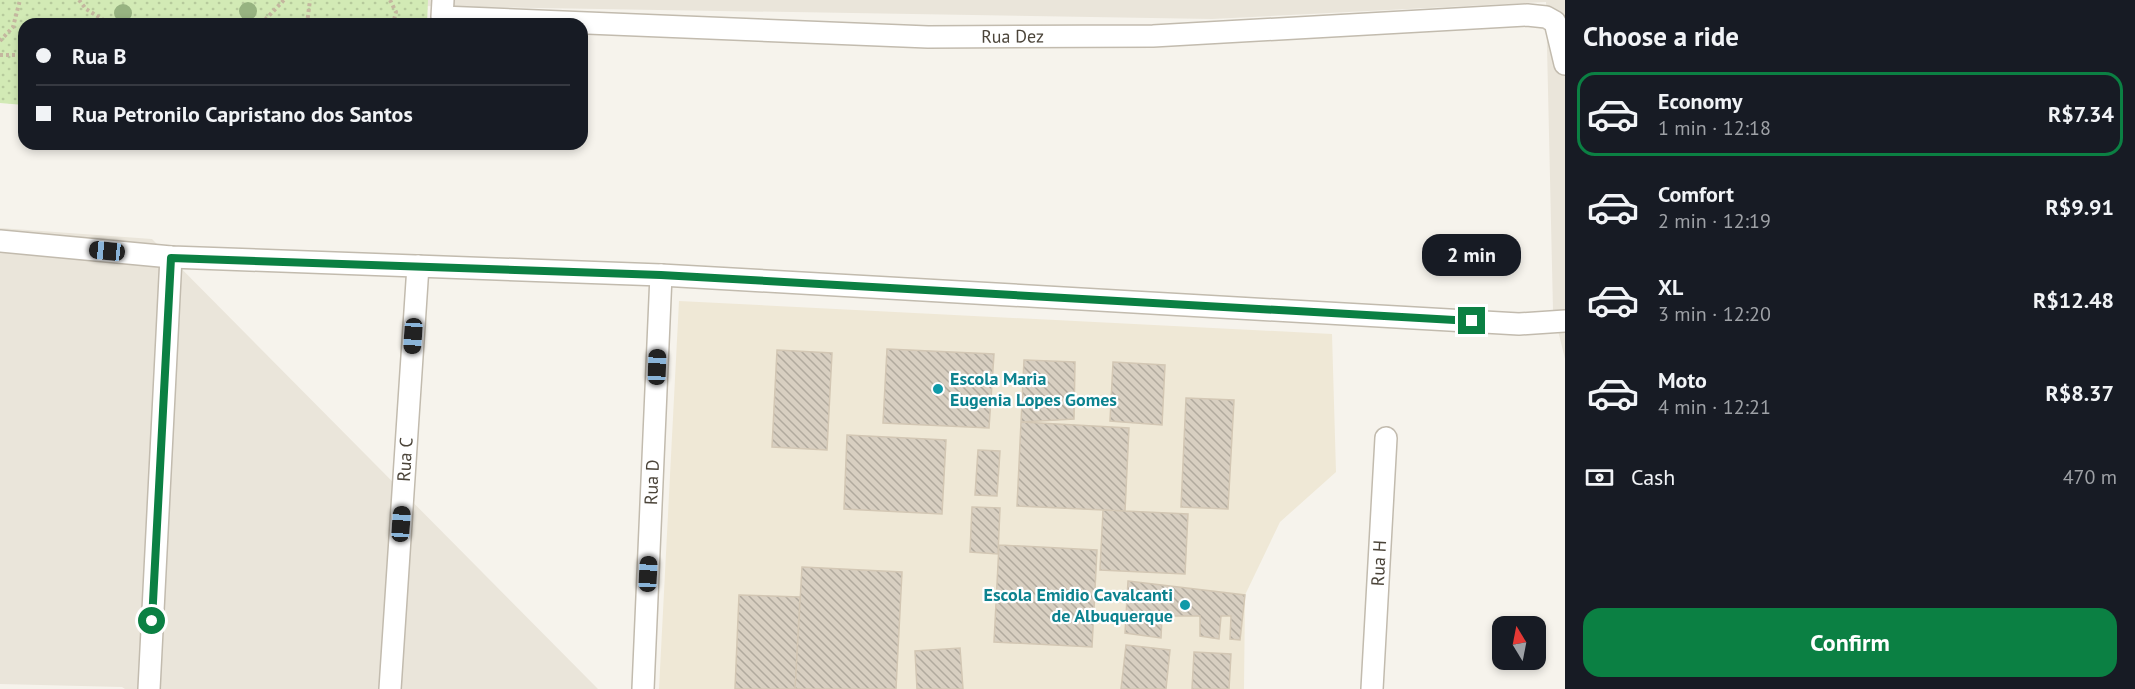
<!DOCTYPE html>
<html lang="en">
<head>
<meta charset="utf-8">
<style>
	:root { --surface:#171b24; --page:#20242c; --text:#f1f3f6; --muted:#9ea1a6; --line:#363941; --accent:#0b8043 }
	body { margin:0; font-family:"PT Sans",sans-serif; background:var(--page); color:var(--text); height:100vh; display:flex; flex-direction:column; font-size:22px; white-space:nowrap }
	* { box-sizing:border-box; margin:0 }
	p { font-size:20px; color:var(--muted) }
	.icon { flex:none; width:33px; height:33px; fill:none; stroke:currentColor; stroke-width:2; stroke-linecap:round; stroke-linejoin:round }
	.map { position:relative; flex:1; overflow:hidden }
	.drawer { display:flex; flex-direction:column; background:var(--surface); width:570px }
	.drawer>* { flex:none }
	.hud { position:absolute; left:18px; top:18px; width:570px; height:132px; border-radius:18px; box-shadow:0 3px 9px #0003; display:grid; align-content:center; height:132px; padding:0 18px; background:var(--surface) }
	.needle { width:39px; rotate:350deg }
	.fabs { position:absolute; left:1492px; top:616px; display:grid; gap:12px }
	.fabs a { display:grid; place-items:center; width:54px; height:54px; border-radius:12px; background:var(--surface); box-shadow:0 3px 9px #0003; font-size:30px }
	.end { position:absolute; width:27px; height:27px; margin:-14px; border:8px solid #0b8043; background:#fff; box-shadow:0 0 0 3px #fff }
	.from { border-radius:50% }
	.bubble { position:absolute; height:42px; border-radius:18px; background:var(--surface); box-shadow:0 3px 9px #0003; font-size:20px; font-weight:700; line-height:42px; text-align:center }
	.car { position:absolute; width:18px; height:36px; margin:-18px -9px; border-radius:8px; box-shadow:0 0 4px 2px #0007; background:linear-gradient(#222 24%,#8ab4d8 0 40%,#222 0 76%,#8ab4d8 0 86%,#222 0) }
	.hud b { display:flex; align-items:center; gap:21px; height:57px; font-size:22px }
	.hud b+b { border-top:2px solid var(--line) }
	.hud i { width:15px; height:15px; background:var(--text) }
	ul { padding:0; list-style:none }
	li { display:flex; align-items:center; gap:18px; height:84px; margin:0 12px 9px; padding:0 6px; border:3px solid transparent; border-radius:18px }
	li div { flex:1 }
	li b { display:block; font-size:22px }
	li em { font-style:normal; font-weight:700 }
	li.current { border-color:var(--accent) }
	li>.icon { width:54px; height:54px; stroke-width:1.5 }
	h2 { padding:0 18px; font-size:27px; line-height:72px }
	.pay { display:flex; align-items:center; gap:15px; height:66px; padding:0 18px; font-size:22px }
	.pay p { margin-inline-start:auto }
	.cta { display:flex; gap:12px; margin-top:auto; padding:12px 18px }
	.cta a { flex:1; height:69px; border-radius:18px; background:var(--accent); color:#fff; font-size:24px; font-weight:700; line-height:69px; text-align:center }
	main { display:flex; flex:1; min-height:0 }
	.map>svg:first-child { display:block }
	.residential { fill:#eae5da }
	.education { fill:#efe8d6 }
	.park { fill:url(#park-dots) }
	.building { fill:url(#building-back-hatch); stroke:#d3c7b4; stroke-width:1.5 }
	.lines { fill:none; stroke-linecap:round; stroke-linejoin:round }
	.minor-casing { stroke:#c2bbae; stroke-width:24 }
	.path { stroke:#c4b79f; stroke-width:4; stroke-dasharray:3 3; stroke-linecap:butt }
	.minor { stroke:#fff; stroke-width:21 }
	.tree { fill:#97b381 }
	.route { stroke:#0b8043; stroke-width:8 }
	.culture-dot { fill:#0f9aa8; stroke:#fff; stroke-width:2 }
	.labels { text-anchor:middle; stroke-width:4.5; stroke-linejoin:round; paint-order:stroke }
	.street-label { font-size:18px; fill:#4b4439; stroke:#fff }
	.culture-label { font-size:18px; font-weight:bold; fill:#0d838f; stroke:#fff; text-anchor:start }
</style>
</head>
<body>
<main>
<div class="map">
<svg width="1565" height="689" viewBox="0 0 1565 689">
	<defs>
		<pattern id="park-dots" width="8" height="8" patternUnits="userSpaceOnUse" patternTransform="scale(1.5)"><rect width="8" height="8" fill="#d2eab5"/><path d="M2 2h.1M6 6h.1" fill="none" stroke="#b6ca9c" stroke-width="1.8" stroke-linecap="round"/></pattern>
		<pattern id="building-back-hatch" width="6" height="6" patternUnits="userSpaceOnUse" patternTransform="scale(1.5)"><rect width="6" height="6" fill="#d8cfc1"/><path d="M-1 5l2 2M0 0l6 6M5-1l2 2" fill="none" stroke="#b1aa9e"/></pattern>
	</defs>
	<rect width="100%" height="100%" fill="#f6f3ec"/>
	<!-- residential -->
	<path class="residential" d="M422,0H1565V359L1553,310L1546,2L1212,19L422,6Z
		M0,228L152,239L598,689H125L122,687L0,684Z"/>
	<!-- education -->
	<path class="education" d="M679,301L1332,334L1336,472L1280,522L1245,595L1244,689H659Z"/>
	<!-- park -->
	<path class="park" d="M0,0H428L427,24H24V105L0,103Z"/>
	<!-- building -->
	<path class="building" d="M887,349L994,354L989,428L883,423Z
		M777,350L832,353L827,450L772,447Z
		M1024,360L1075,362L1074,419L1021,422Z
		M1113,362L1165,365L1162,425L1110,421Z
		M1186,398L1234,400L1228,509L1181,507Z
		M1021,422L1129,428L1125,511L1017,506Z
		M847,435L946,440L942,514L844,509Z
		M978,450L1000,451L997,496L975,495Z
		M972,507L1000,508L998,554L970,552Z
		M1103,510L1188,514L1185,574L1100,570Z
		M999,545L1097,550L1092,647L994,642Z
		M802,567L902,572L896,689H795Z
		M1128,581L1245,595L1240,640L1230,639L1231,616H1221L1219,639L1200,636V616H1162L1161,638L1125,633Z
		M739,595L800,597L795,689H735Z
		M1126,645L1170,650L1166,689H1121Z
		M960,648L963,689H917L915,651Z
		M1194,652L1231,654L1229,689H1192Z"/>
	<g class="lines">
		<defs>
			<g id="minor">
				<path id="s1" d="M443,0L442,17L928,37L1153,36L1527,15L1546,17L1555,22L1565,64"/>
				<path d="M0,241L171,257L661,275L1519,324L1565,321"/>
				<path d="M149,689L171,257"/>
				<path id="s2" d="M390,689L418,266"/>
				<path id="s3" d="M643,689L661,275"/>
				<path id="s4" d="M1372,689L1386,438"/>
			</g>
		</defs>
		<!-- minor casing -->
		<use href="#minor" class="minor-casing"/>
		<!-- path -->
		<path class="path" d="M79,0L86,9L110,24
			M390,0L396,12L393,24
			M261,24L284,0
			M307,24L310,0
			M408,24L422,21
			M0,41L13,27L20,0
			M0,55H24"/>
		<!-- minor -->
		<use href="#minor" class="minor"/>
	</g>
	<!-- trees -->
	<g class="tree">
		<circle cx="248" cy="11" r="9"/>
		<circle cx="123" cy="13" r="9"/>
	</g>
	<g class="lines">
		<!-- route -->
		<path class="route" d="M152,621L171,258L661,275L1472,321"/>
	</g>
	<!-- markers -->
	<g class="culture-dot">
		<circle cx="938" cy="389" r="6"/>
		<circle cx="1185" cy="605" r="6"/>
	</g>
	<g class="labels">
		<!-- street labels -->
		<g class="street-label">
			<text dy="6" stroke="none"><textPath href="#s1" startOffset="588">Rua Dez</textPath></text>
			<text dy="6" stroke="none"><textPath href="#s2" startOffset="230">Rua C</textPath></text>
			<text dy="6" stroke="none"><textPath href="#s3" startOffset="207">Rua D</textPath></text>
			<text dy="6" stroke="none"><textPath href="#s4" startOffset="126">Rua H</textPath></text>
		</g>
		<!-- culture labels -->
		<g class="culture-label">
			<text x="950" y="385">Escola Maria<tspan x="950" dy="21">Eugenia Lopes Gomes</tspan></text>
			<text x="1173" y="601" text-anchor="end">Escola Emidio Cavalcanti<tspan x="1173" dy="21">de Albuquerque</tspan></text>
		</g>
	</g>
</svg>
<div class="fabs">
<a><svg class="needle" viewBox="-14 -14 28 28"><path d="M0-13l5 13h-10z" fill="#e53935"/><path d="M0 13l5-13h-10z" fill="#9ea1a6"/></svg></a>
</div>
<i class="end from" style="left:152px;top:621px"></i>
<i class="end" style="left:1472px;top:321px"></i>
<div class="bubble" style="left:1422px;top:234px;width:99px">2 min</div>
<i class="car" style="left:107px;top:251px;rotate:276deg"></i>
<i class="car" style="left:413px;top:336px;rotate:184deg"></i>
<i class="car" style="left:657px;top:367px;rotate:2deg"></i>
<i class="car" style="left:401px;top:524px;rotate:4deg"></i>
<i class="car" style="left:648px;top:574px;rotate:3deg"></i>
<div class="hud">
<b><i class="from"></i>Rua B</b>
<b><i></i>Rua Petronilo Capristano dos Santos</b>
</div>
</div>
<section class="drawer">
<h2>Choose a ride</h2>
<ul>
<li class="current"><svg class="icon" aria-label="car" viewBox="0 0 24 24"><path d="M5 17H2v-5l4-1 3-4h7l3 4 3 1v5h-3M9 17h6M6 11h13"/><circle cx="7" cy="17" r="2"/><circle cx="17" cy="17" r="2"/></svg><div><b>Economy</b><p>1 min · 12:18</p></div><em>R$7.34</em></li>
<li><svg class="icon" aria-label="car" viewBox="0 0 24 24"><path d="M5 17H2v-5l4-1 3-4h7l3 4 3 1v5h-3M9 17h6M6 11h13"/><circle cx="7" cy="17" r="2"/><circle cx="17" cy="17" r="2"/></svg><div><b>Comfort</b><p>2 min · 12:19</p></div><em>R$9.91</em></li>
<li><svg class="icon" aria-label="car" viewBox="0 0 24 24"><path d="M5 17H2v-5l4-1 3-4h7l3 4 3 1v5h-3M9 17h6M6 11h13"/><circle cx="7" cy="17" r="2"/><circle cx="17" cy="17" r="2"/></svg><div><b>XL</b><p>3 min · 12:20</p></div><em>R$12.48</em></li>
<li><svg class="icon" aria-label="car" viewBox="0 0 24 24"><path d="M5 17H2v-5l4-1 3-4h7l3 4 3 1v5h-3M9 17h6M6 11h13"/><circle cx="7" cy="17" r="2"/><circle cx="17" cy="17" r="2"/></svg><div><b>Moto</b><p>4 min · 12:21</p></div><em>R$8.37</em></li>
</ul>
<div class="pay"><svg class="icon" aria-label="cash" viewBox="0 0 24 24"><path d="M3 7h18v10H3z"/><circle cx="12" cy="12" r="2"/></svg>Cash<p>470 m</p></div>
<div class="cta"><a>Confirm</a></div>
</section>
</main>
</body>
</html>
